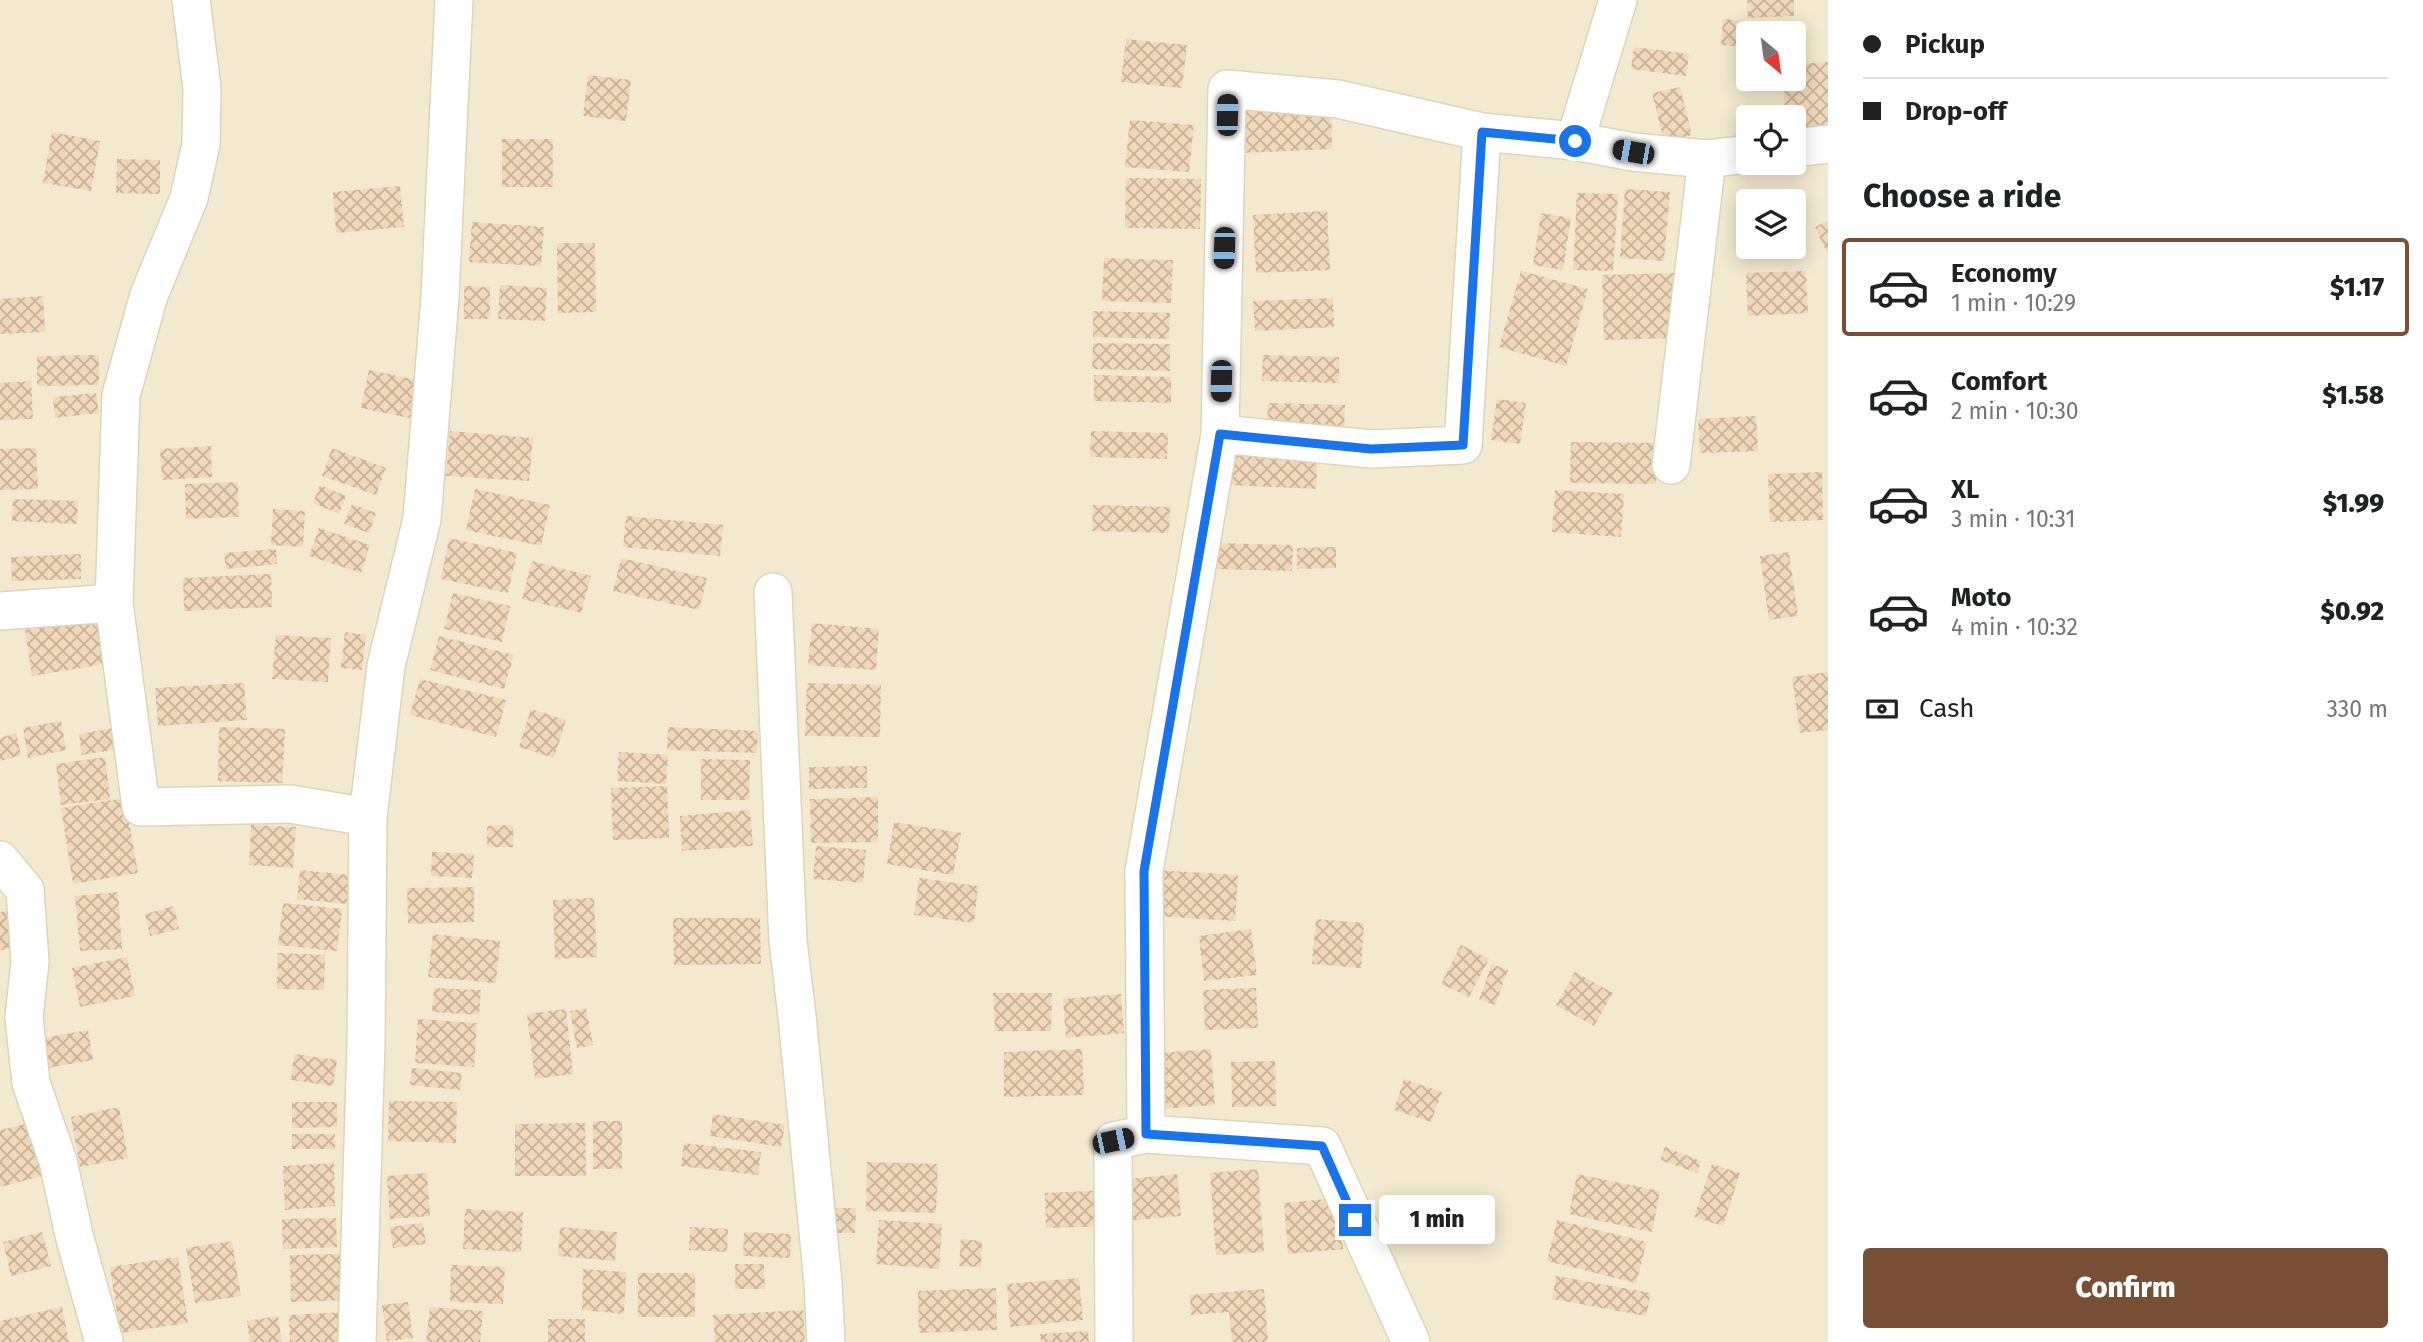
<!DOCTYPE html>
<html lang="en">
<head>
<meta charset="utf-8">
<style>
	:root { --surface:#fff; --page:#f2f2f2; --text:#202124; --muted:#757577; --line:#e0e0e0; --accent:#784e34 }
	body { margin:0; font-family:"Fira Sans",sans-serif; background:var(--page); color:var(--text); height:100vh; display:flex; flex-direction:column; font-size:26px; white-space:nowrap }
	* { box-sizing:border-box; margin:0 }
	p { font-size:23px; color:var(--muted) }
	.icon { flex:none; width:38px; height:38px; fill:none; stroke:currentColor; stroke-width:2; stroke-linecap:round; stroke-linejoin:round }
	.map { position:relative; flex:1; overflow:hidden }
	.details { display:flex; flex-direction:column; background:var(--surface); width:595px }
	.details>* { flex:none }
	.banner { display:grid; align-content:center; height:154px; padding:0 35px; background:var(--surface) }
	.needle { width:46px; rotate:151deg }
	.tools { position:absolute; left:1736px; top:21px; display:grid; gap:14px }
	.tools a { display:grid; place-items:center; width:70px; height:70px; border-radius:7px; background:var(--surface); box-shadow:0 4px 18px #0003; font-size:35px }
	.end { position:absolute; width:32px; height:32px; margin:-16px; border:9px solid #1a73e8; background:#fff; box-shadow:0 0 0 4px #fff }
	.from { border-radius:50% }
	.bubble { position:absolute; height:49px; border-radius:7px; background:var(--surface); box-shadow:0 4px 18px #0003; font-size:23px; font-weight:800; line-height:49px; text-align:center }
	.car { position:absolute; width:21px; height:42px; margin:-21px -10px; border-radius:9px; box-shadow:0 0 5px 2px #0007; background:linear-gradient(#222 24%,#8ab4d8 0 40%,#222 0 76%,#8ab4d8 0 86%,#222 0) }
	.banner b { display:flex; align-items:center; gap:24px; height:66px; font-size:26px }
	.banner b+b { border-top:2px solid var(--line) }
	.banner i { width:18px; height:18px; background:var(--text) }
	ul { padding:0; list-style:none }
	li { display:flex; align-items:center; gap:21px; height:98px; margin:0 14px 10px; padding:0 21px; border:4px solid transparent; border-radius:7px }
	li div { flex:1 }
	li b { display:block; font-size:26px }
	li em { font-style:normal; font-weight:800 }
	li.active { border-color:var(--accent) }
	li>.icon { width:63px; height:63px; stroke-width:1.5 }
	h2 { padding:0 35px; font-size:32px; line-height:84px }
	.pay { display:flex; align-items:center; gap:18px; height:77px; padding:0 35px; font-size:26px }
	.pay p { margin-inline-start:auto }
	.cta { display:flex; gap:14px; margin-top:auto; padding:14px 35px }
	.cta a { flex:1; height:80px; border-radius:7px; background:var(--accent); color:#fff; font-size:28px; font-weight:800; line-height:80px; text-align:center }
	main { display:flex; flex:1; min-height:0 }
	.map>svg:first-child { display:block }
	.residential { fill:#f3e9cf; fill-rule:evenodd }
	.building { fill:url(#building-cross-hatch) }
	.lines { fill:none; stroke-linecap:round; stroke-linejoin:round }
	.street-casing { stroke:#dfd3bd; stroke-width:40 }
	.street { stroke:#fff; stroke-width:37 }
	.route { stroke:#1a73e8; stroke-width:9 }
</style>
</head>
<body>
<main>
<div class="map">
<svg width="1828" height="1342" viewBox="0 0 1828 1342">
	<defs>
		<pattern id="building-cross-hatch" width="8" height="8" patternUnits="userSpaceOnUse" patternTransform="scale(1.75)"><rect width="8" height="8" fill="#f0d8b9"/><path d="M0 0l8 8M0 8l8-8" fill="none" stroke="#c7b298"/></pattern>
	</defs>
	<rect width="100%" height="100%" fill="#fbf6e1"/>
	<!-- residential -->
	<path class="residential" d="M0,0H1828V1342H0ZM1748,33H1794V79H1748ZM1748,117H1794V163H1748ZM1748,201H1794V247H1748Z"/>
	<!-- building -->
	<path class="building" d="M1747,0H1794V16L1748,18Z
		M1723,19L1803,26L1801,50H1794V33H1748V47L1721,45Z
		M1126,39L1187,45L1182,88L1121,82Z
		M1634,47L1689,54L1686,76L1631,69Z
		M1828,62V126L1794,127V117H1785L1784,79H1794V64Z
		M588,75L631,80L626,121L583,116Z
		M1680,87L1692,135L1664,142L1652,93Z
		M1331,100L1332,149L1242,153L1240,104Z
		M1130,120L1194,125L1189,172L1125,167Z
		M52,132L100,141L91,191L43,183Z
		M502,139H553V187H502Z
		M117,159L160,160V194L116,193Z
		M1126,178L1201,179L1200,229L1125,228Z
		M400,186L404,227L336,233L333,192Z
		M1625,189L1670,192L1664,261L1620,258Z
		M1577,193L1618,194L1613,271L1573,270Z
		M1327,211L1330,270L1256,273L1253,215Z
		M1541,213L1571,218L1563,270L1533,265Z
		M1828,221V255L1815,227Z
		M472,222L544,227L541,266L469,262Z
		M557,243H595L596,312L558,313Z
		M1104,258L1173,260L1171,303L1102,301Z
		M1521,271L1588,289L1566,366L1499,347Z
		M1806,271L1808,313L1748,316L1746,273Z
		M1675,273L1677,338L1604,340L1602,275Z
		M500,285L547,288L545,321L498,319Z
		M464,286L490,287V319H464Z
		M43,296L45,332L0,334V299Z
		M1333,298L1334,327L1255,331L1253,301Z
		M1093,311L1170,313L1169,339L1093,337Z
		M1093,343L1170,344V371L1092,369Z
		M99,355V385L37,386V356Z
		M1263,355L1339,357V383L1262,381Z
		M369,370L422,381L414,419L361,408Z
		M1094,375L1171,377V403L1094,401Z
		M31,381L33,419L0,420V383Z
		M96,393L99,413L55,418L53,397Z
		M1497,399L1526,403L1520,444L1491,440Z
		M1268,403L1345,405L1344,431L1267,429Z
		M1756,416L1758,451L1700,453L1698,419Z
		M450,431L533,438L529,481L446,476Z
		M1091,431L1168,433L1167,459L1090,457Z
		M1571,442L1657,443L1656,484L1570,483Z
		M211,446L212,477L162,480L160,449Z
		M1233,447L1318,451L1316,489L1231,485Z
		M36,448L38,489L0,490V449Z
		M332,448L386,468L376,495L322,476Z
		M1822,472L1823,520L1770,522L1768,474Z
		M238,482L239,517L186,519L185,484Z
		M320,485L346,496L339,514L313,503Z
		M475,489L550,505L541,546L466,530Z
		M1555,490L1624,494L1621,537L1552,532Z
		M13,499L78,501L77,524L12,521Z
		M352,504L376,513L369,533L344,524Z
		M1093,505L1170,507L1169,533L1092,531Z
		M273,509L305,511L303,547L271,545Z
		M626,516L723,525L720,556L623,547Z
		M319,528L370,545L361,573L309,556Z
		M449,538L517,553L508,593L441,579Z
		M1216,543L1293,545L1292,571L1215,569Z
		M1336,547V568L1297,569V548Z
		M276,549L277,564L226,569L224,553Z
		M1789,552L1798,616L1769,620L1760,556Z
		M81,554V579L12,581L11,557Z
		M621,558L707,578L699,610L613,591Z
		M532,561L591,576L581,613L522,599Z
		M271,574L272,607L184,611L183,578Z
		M453,593L510,606L502,642L444,629Z
		M97,619L104,664L32,676L25,630Z
		M812,623L879,629L876,670L808,665Z
		M345,632L366,635L362,670L341,668Z
		M276,635L331,638L328,682L272,679Z
		M439,636L514,655L504,689L430,670Z
		M1828,672V730L1800,733L1792,677Z
		M420,679L506,700L496,737L410,715Z
		M244,683L247,720L158,726L155,688Z
		M807,683L881,685L880,737L805,736Z
		M531,709L566,720L554,758L519,747Z
		M61,721L66,750L28,758L23,728Z
		M120,727L124,748L82,755L79,734Z
		M219,727L285,729L282,783L218,781Z
		M668,727L758,731L757,753L667,750Z
		M16,733L21,755L0,761V738Z
		M619,752L668,755L666,784L617,781Z
		M105,757L110,799L61,805L56,764Z
		M701,759L750,760L749,800H701Z
		M867,766V788L809,789V767Z
		M667,786L669,838L613,840L611,788Z
		M878,797V842L811,843L810,799Z
		M125,798L138,873L73,884L61,808Z
		M750,810L753,846L682,851L680,816Z
		M894,822L961,833L953,875L887,864Z
		M251,825L296,827L293,868L249,865Z
		M513,825V847H487V826Z
		M816,846L866,850L863,883L813,879Z
		M432,852L474,854L472,878L431,876Z
		M300,870L349,875L347,904L297,899Z
		M1156,870L1238,875L1235,921L1154,916Z
		M919,878L978,886L974,923L914,915Z
		M474,887V922L408,924L407,888Z
		M118,892L122,949L80,951L75,896Z
		M594,898L597,957L555,959L553,900Z
		M283,903L342,909L337,951L278,945Z
		M174,906L179,929L150,936L145,914Z
		M15,910L20,948L0,950V912Z
		M673,918H760L761,964L674,965Z
		M1316,919L1364,923L1361,968L1312,964Z
		M1251,929L1257,975L1204,981L1199,936Z
		M433,934L500,941L496,983L428,977Z
		M1461,945L1489,959L1469,997L1441,984Z
		M278,953L325,955L324,990L277,989Z
		M127,957L135,996L80,1007L72,968Z
		M1492,964L1508,970L1495,1005L1479,1000Z
		M1575,972L1613,993L1594,1026L1556,1005Z
		M434,988L481,990L479,1015L432,1012Z
		M1256,988L1258,1028L1205,1030L1203,990Z
		M993,993H1052L1051,1031H995Z
		M1121,994L1124,1033L1066,1038L1063,999Z
		M586,1008L593,1045L577,1048L570,1011Z
		M566,1009L573,1074L535,1079L527,1014Z
		M418,1019L477,1023L474,1067L415,1063Z
		M88,1030L93,1060L48,1068L43,1038Z
		M1082,1049L1084,1095L1004,1097V1052Z
		M1211,1049L1215,1105L1160,1109L1156,1053Z
		M294,1054L337,1060L333,1086L291,1080Z
		M1275,1061L1276,1106L1232,1107L1231,1062Z
		M412,1068L462,1073L460,1090L410,1085Z
		M1404,1079L1442,1092L1431,1122L1394,1110Z
		M389,1101L457,1102L456,1143L388,1141Z
		M292,1102H337V1127L292,1128Z
		M119,1107L128,1158L80,1167L71,1117Z
		M713,1114L785,1125L781,1147L710,1136Z
		M593,1121H622V1169H593Z
		M30,1123L43,1176L0,1187V1130Z
		M585,1123L586,1176H515V1124Z
		M292,1134H335V1149H292Z
		M684,1143L761,1152L758,1175L681,1166Z
		M1665,1147L1701,1161L1697,1173L1660,1160Z
		M867,1162L938,1164L936,1213L866,1211Z
		M334,1163L335,1206L285,1210L283,1166Z
		M1712,1164L1740,1173L1723,1226L1694,1217Z
		M1258,1169L1264,1252L1216,1255L1210,1173Z
		M427,1173L430,1216L390,1219L387,1176Z
		M1177,1174L1181,1216L1124,1221L1120,1180Z
		M1577,1174L1660,1191L1652,1232L1569,1214Z
		M1109,1190L1110,1226L1046,1228L1045,1193Z
		M1338,1198L1343,1249L1288,1254L1284,1203Z
		M835,1208H856L855,1233H835Z
		M465,1209L523,1212L521,1252L463,1249Z
		M336,1218L337,1247L283,1249L282,1219Z
		M879,1220L942,1224L939,1269L876,1264Z
		M1557,1220L1647,1242L1636,1283L1547,1261Z
		M423,1223L426,1244L393,1248L390,1227Z
		M560,1227L617,1232L615,1261L558,1256Z
		M690,1227L728,1229L727,1252L689,1250Z
		M42,1232L51,1266L11,1276L3,1242Z
		M744,1232L791,1234L790,1258L743,1256Z
		M961,1239L982,1241L981,1267L959,1266Z
		M232,1241L241,1296L195,1303L186,1248Z
		M344,1254L345,1300L291,1302L290,1255Z
		M178,1257L188,1323L120,1333L110,1267Z
		M735,1264H764L765,1289H735Z
		M451,1265L505,1267L503,1304L450,1302Z
		M583,1269L626,1272L624,1314L582,1310Z
		M638,1273H695V1317H638Z
		M1556,1276L1651,1293L1646,1316L1552,1299Z
		M1079,1278L1083,1320L1010,1327L1007,1284Z
		M996,1288L997,1330L919,1333L918,1291Z
		M1264,1289L1268,1342H1232L1229,1312L1191,1315L1190,1295Z
		M408,1302L413,1338L387,1341L382,1305Z
		M62,1307L69,1342H0V1321Z
		M430,1307L483,1311L480,1342H426Z
		M803,1310L805,1342H715L713,1315Z
		M349,1312L350,1342H290L289,1315Z
		M278,1316L282,1342H250L247,1321Z
		M548,1319H585V1342H548Z
		M1088,1331L1089,1342H1041L1040,1334Z"/>
	<g class="lines">
		<defs>
			<path id="street" d="M191,0L202,88L201,144L189,198L149,295L121,395L114,603L141,807L290,804L368,817
				M1575,141L1618,0
				M1794,148L1828,144
				M1220,434L1371,449L1463,445L1482,132
				M1671,465L1707,159
				M773,592L788,941L797,1016L823,1283L826,1342
				M0,611L114,603
				M0,860L25,890L30,962L24,1018L31,1083L58,1161L74,1235L104,1342
				M1146,1134L1322,1146L1411,1342
				M357,1342L366,1043L368,817L386,666L422,519L440,297L454,0
				M1114,1342L1113,1141L1146,1134L1144,871L1220,434L1227,89L1338,99L1482,132L1575,141L1633,152L1707,159L1748,154"/>
		</defs>
		<!-- street casing -->
		<use href="#street" class="street-casing"/>
		<!-- street -->
		<use href="#street" class="street"/>
	</g>
	<g class="lines">
		<!-- route -->
		<path class="route" d="M1355,1220L1322,1146L1146,1134L1144,871L1220,434L1371,449L1463,445L1482,132L1575,141"/>
	</g>
</svg>
<div class="tools">
<a><svg class="needle" viewBox="-14 -14 28 28"><path d="M0-13l5 13h-10z" fill="#e53935"/><path d="M0 13l5-13h-10z" fill="#757577"/></svg></a>
<a><svg class="icon" aria-label="locate" viewBox="0 0 24 24"><circle cx="12" cy="12" r="6"/><path d="M12 2v4M12 18v4M2 12h4M18 12h4"/></svg></a>
<a><svg class="icon" aria-label="layers" viewBox="0 0 24 24"><path d="M12 4l9 5-9 5-9-5zM3 14l9 5 9-5"/></svg></a>
</div>
<i class="end from" style="left:1575px;top:141px"></i>
<i class="end" style="left:1355px;top:1220px"></i>
<div class="bubble" style="left:1379px;top:1195px;width:116px">1 min</div>
<i class="car" style="left:1227px;top:115px;rotate:1deg"></i>
<i class="car" style="left:1633px;top:152px;rotate:280deg"></i>
<i class="car" style="left:1224px;top:248px;rotate:182deg"></i>
<i class="car" style="left:1221px;top:381px;rotate:181deg"></i>
<i class="car" style="left:1113px;top:1141px;rotate:78deg"></i>
</div>
<section class="details">
<div class="banner">
<b><i class="from"></i>Pickup</b>
<b><i></i>Drop-off</b>
</div>
<h2>Choose a ride</h2>
<ul>
<li class="active"><svg class="icon" aria-label="car" viewBox="0 0 24 24"><path d="M5 17H2v-5l4-1 3-4h7l3 4 3 1v5h-3M9 17h6M6 11h13"/><circle cx="7" cy="17" r="2"/><circle cx="17" cy="17" r="2"/></svg><div><b>Economy</b><p>1 min · 10:29</p></div><em>$1.17</em></li>
<li><svg class="icon" aria-label="car" viewBox="0 0 24 24"><path d="M5 17H2v-5l4-1 3-4h7l3 4 3 1v5h-3M9 17h6M6 11h13"/><circle cx="7" cy="17" r="2"/><circle cx="17" cy="17" r="2"/></svg><div><b>Comfort</b><p>2 min · 10:30</p></div><em>$1.58</em></li>
<li><svg class="icon" aria-label="car" viewBox="0 0 24 24"><path d="M5 17H2v-5l4-1 3-4h7l3 4 3 1v5h-3M9 17h6M6 11h13"/><circle cx="7" cy="17" r="2"/><circle cx="17" cy="17" r="2"/></svg><div><b>XL</b><p>3 min · 10:31</p></div><em>$1.99</em></li>
<li><svg class="icon" aria-label="car" viewBox="0 0 24 24"><path d="M5 17H2v-5l4-1 3-4h7l3 4 3 1v5h-3M9 17h6M6 11h13"/><circle cx="7" cy="17" r="2"/><circle cx="17" cy="17" r="2"/></svg><div><b>Moto</b><p>4 min · 10:32</p></div><em>$0.92</em></li>
</ul>
<div class="pay"><svg class="icon" aria-label="cash" viewBox="0 0 24 24"><path d="M3 7h18v10H3z"/><circle cx="12" cy="12" r="2"/></svg>Cash<p>330 m</p></div>
<div class="cta"><a>Confirm</a></div>
</section>
</main>
</body>
</html>
